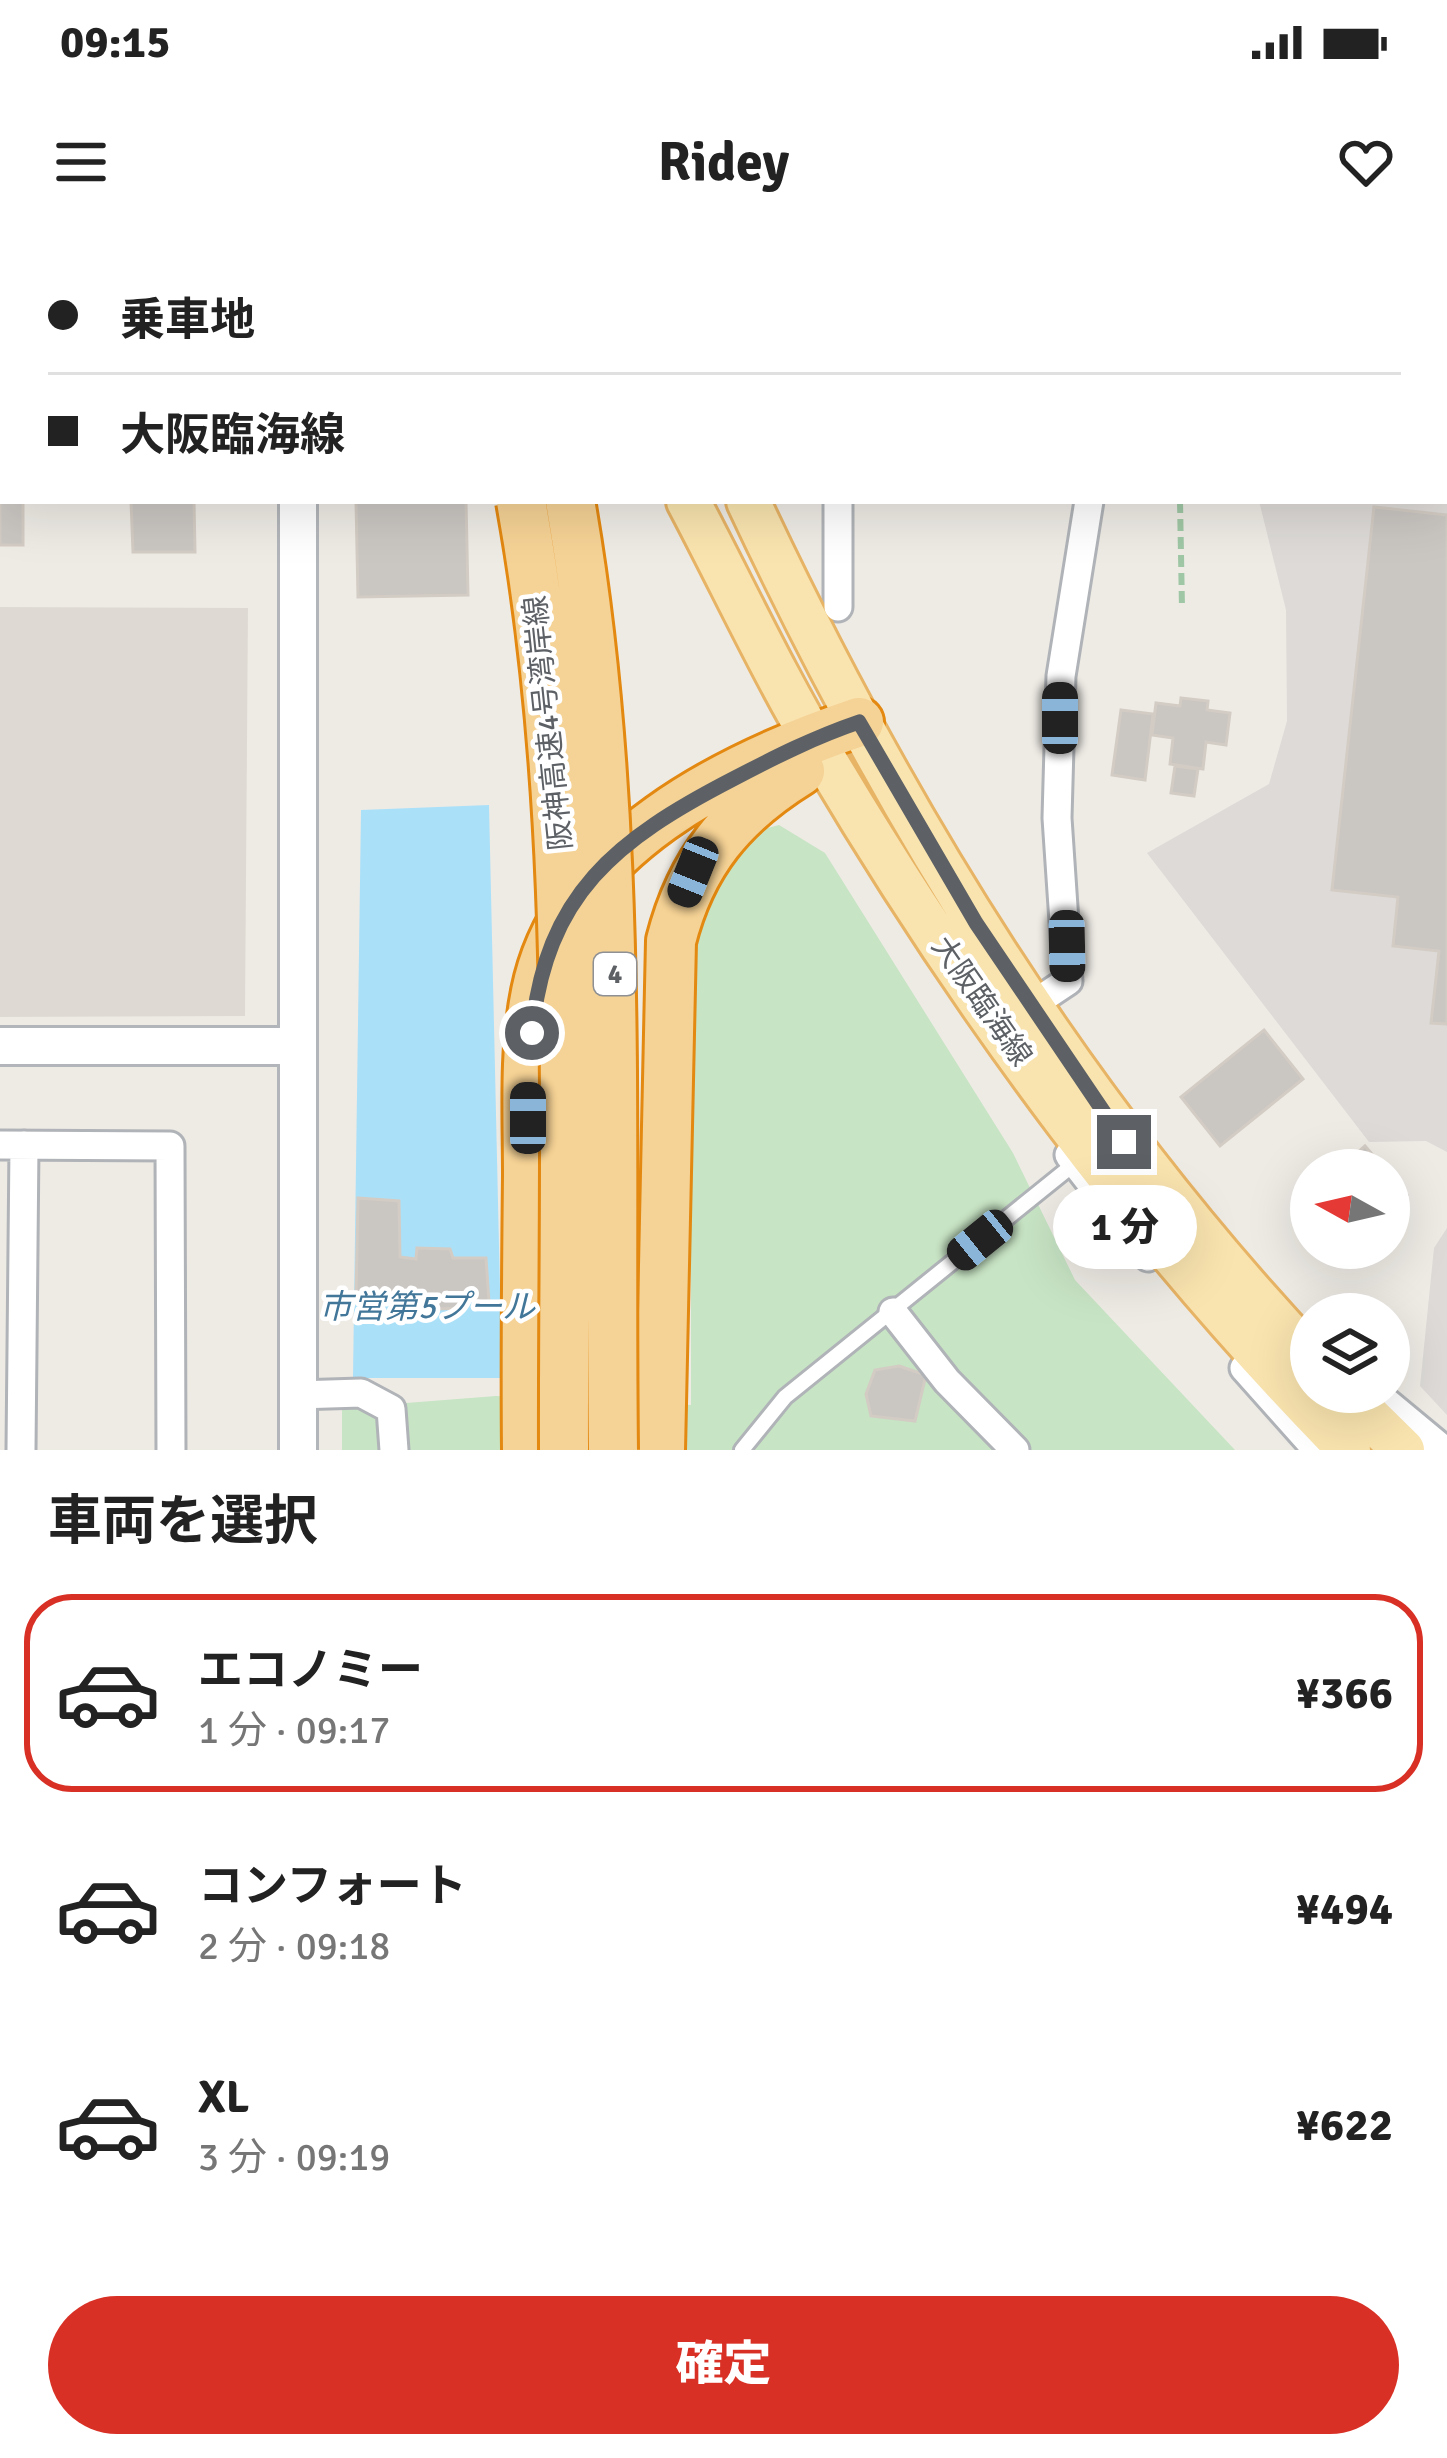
<!DOCTYPE html>
<html lang="ja">
<head>
<meta charset="utf-8">
<style>
	:root { --surface:#fff; --page:#f6f6f6; --text:#222; --muted:#767676; --line:#e0e0e0; --accent:#d93025 }
	body { margin:0; font-family:Signika,"Noto Sans JP",sans-serif; background:var(--page); color:var(--text); height:100vh; display:flex; flex-direction:column; font-size:45px; white-space:nowrap }
	* { box-sizing:border-box; margin:0 }
	p { font-size:39px; color:var(--muted) }
	.icon { flex:none; width:66px; height:66px; fill:none; stroke:currentColor; stroke-width:2; stroke-linecap:round; stroke-linejoin:round }
	.map { position:relative; height:1210px; overflow:hidden }
	.drawer { display:flex; flex-direction:column; background:var(--surface); flex:1 }
	.drawer>* { flex:none }
	.guide { position:absolute; left:0px; top:0px; width:1449px; height:264px; box-shadow:0 12px 48px #0002; display:grid; align-content:center; height:264px; padding:0 48px; background:var(--surface) }
	.needle { width:78px; rotate:278deg }
	.fabs { position:absolute; left:1290px; top:909px; display:grid; gap:24px }
	.fabs a { display:grid; place-items:center; width:120px; height:120px; border-radius:50%; background:var(--surface); box-shadow:0 12px 48px #0002; font-size:60px }
	.end { position:absolute; width:54px; height:54px; margin:-27px; border:15px solid #5d6165; background:#fff; box-shadow:0 0 0 6px #fff }
	.from { border-radius:50% }
	.bubble { position:absolute; height:84px; border-radius:42px; background:var(--surface); box-shadow:0 12px 48px #0002; font-size:39px; font-weight:800; line-height:84px; text-align:center }
	.car { position:absolute; width:36px; height:72px; margin:-36px -18px; border-radius:15px; box-shadow:0 0 9px 3px #0007; background:linear-gradient(#222 24%,#8ab4d8 0 40%,#222 0 76%,#8ab4d8 0 86%,#222 0) }
	.guide b { display:flex; align-items:center; gap:42px; height:114px; font-size:45px }
	.guide b+b { border-top:3px solid var(--line) }
	.guide i { width:30px; height:30px; background:var(--text) }
	ul { padding:0; list-style:none }
	li { display:flex; align-items:center; gap:36px; height:198px; margin:0 24px 18px; padding:0 24px; border:6px solid transparent; border-radius:48px }
	li div { flex:1 }
	li b { display:block; font-size:45px }
	li em { font-style:normal; font-weight:800 }
	li.active { border-color:var(--accent) }
	li>.icon { width:108px; height:108px; stroke-width:1.5 }
	h2 { padding:0 48px; font-size:54px; line-height:144px }
	.action { display:flex; gap:24px; margin-top:auto; padding:24px 48px }
	.action a { flex:1; height:138px; border-radius:72px; background:var(--accent); color:#fff; font-size:48px; font-weight:800; line-height:138px; text-align:center }
	.status { display:flex; justify-content:space-between; align-items:center; height:84px; padding:0 60px; background:var(--surface); direction:ltr }
	.status svg { height:33px; fill:currentColor }
	header { display:flex; justify-content:space-between; align-items:center; height:156px; padding:0 48px; background:var(--surface); font-size:54px; font-weight:800 }
	.map>svg:first-child { display:block }
	.industrial { fill:#dddad7 }
	.education { fill:#dedad3 }
	.green { fill:#c7e4c4 }
	.water { fill:#abe0f9 }
	.building { fill:#cac6c2; stroke:#d3ccc4; stroke-width:3 }
	.lines { fill:none; stroke-linecap:round; stroke-linejoin:round }
	.lane-casing { stroke:#b0b3b7; stroke-width:20 }
	.street-casing { stroke:#b0b3b7; stroke-width:33 }
	.secondary-casing { stroke:#b2b5b9; stroke-width:42 }
	.primary-casing { stroke:#e7b365; stroke-width:48 }
	.highway-casing { stroke:#e38810; stroke-width:54 }
	.path { stroke:#9fc7a5; stroke-width:6; stroke-dasharray:12 6; stroke-linecap:butt }
	.lane { stroke:#fff; stroke-width:14 }
	.street { stroke:#fff; stroke-width:27 }
	.secondary { stroke:#fff; stroke-width:36 }
	.primary { stroke:#f9e4af; stroke-width:42 }
	.highway { stroke:#f5d295; stroke-width:48 }
	.highway-bridge-casing { stroke:#e38810; stroke-width:54; stroke-linecap:butt }
	.highway-bridge { stroke:#f5d295; stroke-width:48 }
	.route { stroke:#5d6165; stroke-width:15 }
	.labels { text-anchor:middle; stroke-width:9; stroke-linejoin:round; paint-order:stroke }
	.shield { fill:#fff; stroke:#8e9093; stroke-width:3 }
	.shield-label { font-size:27px; font-weight:bold; fill:#5d6165 }
	.street-label { font-size:30px; fill:#5d6165; stroke:#fff }
	.water-label { font-size:33px; font-style:italic; fill:#427799; stroke:#fff }
</style>
</head>
<body>
<div class="status"><b>09:15</b><svg viewBox="0 0 49 12"><path d="M0 12V9h3v3zM5 12V6h3v6zM10 12V3h3v9zM15 12V0h3v12zM26 1h20v11H26zM47 4h2v5h-2z"/></svg></div>
<header><svg class="icon" aria-label="menu" viewBox="0 0 24 24"><path d="M4 6h16M4 12h16M4 18h16"/></svg>Ridey<svg class="icon" aria-label="heart" viewBox="0 0 24 24"><path d="M12 20l-8-8c-3-5 5-10 8-4 3-6 11-1 8 4z"/></svg></header>
<div class="map">
<svg width="1447" height="1210" viewBox="0 0 1447 1210">
	<rect width="100%" height="100%" fill="#eeebe5"/>
	<!-- industrial -->
	<path class="industrial" d="M1223,0H1447V912L1426,901L1369,902L1147,613L1269,544L1287,481L1286,370L1259,261H1446V3Z
		M1447,988V1175L1420,1146L1434,1008Z"/>
	<!-- education -->
	<path class="education" d="M0,367L248,368L245,776L0,777Z"/>
	<!-- green -->
	<path class="green" d="M779,585L825,613L1013,913L1075,1040L1235,1210H342V1168L496,1156L691,1165V945L678,757L694,669L748,593Z"/>
	<!-- water -->
	<path class="water" d="M489,565L502,1138H353L361,570Z"/>
	<!-- building -->
	<path class="building" d="M42,0H130L132,3H45Z
		M1327,0H1447V14L1446,3Z
		M0,153L3,261H23V305H0Z
		M131,261H194L195,312H133Z
		M356,261H466L468,355L358,357Z
		M1374,267L1447,275V784L1431,783L1439,711L1393,706L1398,657L1332,650Z
		M1181,458L1208,461L1207,470L1230,473L1226,505L1206,502L1203,529L1170,524L1173,498L1152,495L1156,463L1180,466Z
		M1121,470L1153,474L1145,540L1112,535Z
		M1175,526L1198,529L1194,556L1171,553Z
		M1264,790L1303,839L1220,906L1181,857Z
		M1365,906L1386,930H1338Z
		M1389,934L1407,955L1389,970Z
		M358,958L399,961L400,1017L416,1019L417,1008L450,1009L453,1018H486L489,1062L457,1059L460,1068L416,1070V1061L356,1056Z
		M899,1126L926,1135L915,1181L871,1176L866,1154L875,1130Z"/>
	<g class="lines">
		<defs>
			<path id="lane" d="M742,1210L785,1157L1074,924"/>
			<path id="street" d="M783,0L785,3
				M957,3V0
				M1076,3V0
				M1206,3L1207,0
				M838,261V367
				M1029,767L1068,741L1057,578L1061,436L1089,261
				M0,905L170,906L171,1210
				M1069,915L1148,1017
				M893,1072L947,1141L1015,1210
				M1244,1128L1317,1210
				M1374,1152L1444,1210
				M297,1155L361,1153L391,1169L394,1210
				M21,1210L24,905"/>
			<path id="secondary" d="M258,0L260,3
				M298,261V1210
				M0,806H296"/>
			<path id="primary" d="M553,0L554,3
				M627,0L628,3
				M688,261C733,346 774,435 824,518C974,771 1143,1000 1349,1210
				M748,261C895,575 1073,865 1311,1118
				M1344,1152L1403,1210"/>
			<path id="highway" d="M467,0V3
				M515,0V3
				M527,1210C526,1118 527,1026 528,935C528,875 524,811 536,752C565,606 731,525 859,482
				M660,1210L671,701C691,622 732,573 800,531"/>
		</defs>
		<!-- lane casing -->
		<use href="#lane" class="lane-casing"/>
		<!-- street casing -->
		<use href="#street" class="street-casing"/>
		<!-- secondary casing -->
		<use href="#secondary" class="secondary-casing"/>
		<!-- primary casing -->
		<use href="#primary" class="primary-casing"/>
		<!-- highway casing -->
		<use href="#highway" class="highway-casing"/>
		<!-- path -->
		<path class="path" d="M1180,261L1182,368"/>
		<!-- lane -->
		<use href="#lane" class="lane"/>
		<!-- street -->
		<use href="#street" class="street"/>
		<!-- secondary -->
		<use href="#secondary" class="secondary"/>
		<!-- primary -->
		<use href="#primary" class="primary"/>
		<!-- highway -->
		<use href="#highway" class="highway"/>
		<defs>
			<path id="highway-bridge" d="M521,261C578,576 563,892 564,1210
				M570,261C625,576 609,892 613,1210"/>
		</defs>
		<!-- highway-bridge casing -->
		<use href="#highway-bridge" class="highway-bridge-casing"/>
		<!-- highway-bridge -->
		<use href="#highway-bridge" class="highway-bridge"/>
	</g>
	<g class="lines">
		<!-- route -->
		<path class="route" d="M532,793C545,654 617,599 733,539C775,517 815,497 859,482L976,683L1124,902"/>
	</g>
	<g class="labels">
		<!-- shield labels -->
		<rect class="shield" x="594" y="713" width="42" height="42" rx="9"/>
		<g class="shield-label">
			<text x="615" y="743">4</text>
		</g>
		<!-- street labels -->
		<g class="street-label">
			<text transform="translate(548 483) rotate(-96)" y="10">阪神高速4号湾岸線</text>
			<text transform="translate(982 761) rotate(55)" y="10">大阪臨海線</text>
		</g>
		<!-- water labels -->
		<g class="water-label">
			<text x="427" y="1078">市営第5プール</text>
		</g>
	</g>
</svg>
<div class="fabs">
<a><svg class="needle" viewBox="-14 -14 28 28"><path d="M0-13l5 13h-10z" fill="#e53935"/><path d="M0 13l5-13h-10z" fill="#767676"/></svg></a>
<a><svg class="icon" aria-label="layers" viewBox="0 0 24 24"><path d="M12 4l9 5-9 5-9-5zM3 14l9 5 9-5"/></svg></a>
</div>
<i class="end from" style="left:532px;top:793px"></i>
<i class="end" style="left:1124px;top:902px"></i>
<div class="bubble" style="left:1053px;top:945px;width:144px">1 分</div>
<i class="car" style="left:1060px;top:478px;rotate:0deg"></i>
<i class="car" style="left:693px;top:632px;rotate:202deg"></i>
<i class="car" style="left:1067px;top:706px;rotate:179deg"></i>
<i class="car" style="left:528px;top:878px;rotate:0deg"></i>
<i class="car" style="left:980px;top:1000px;rotate:231deg"></i>
<div class="guide">
<b><i class="from"></i>乗車地</b>
<b><i></i>大阪臨海線</b>
</div>
</div>
<section class="drawer">
<h2>車両を選択</h2>
<ul>
<li class="active"><svg class="icon" aria-label="car" viewBox="0 0 24 24"><path d="M5 17H2v-5l4-1 3-4h7l3 4 3 1v5h-3M9 17h6M6 11h13"/><circle cx="7" cy="17" r="2"/><circle cx="17" cy="17" r="2"/></svg><div><b>エコノミー</b><p>1 分 · 09:17</p></div><em>¥366</em></li>
<li><svg class="icon" aria-label="car" viewBox="0 0 24 24"><path d="M5 17H2v-5l4-1 3-4h7l3 4 3 1v5h-3M9 17h6M6 11h13"/><circle cx="7" cy="17" r="2"/><circle cx="17" cy="17" r="2"/></svg><div><b>コンフォート</b><p>2 分 · 09:18</p></div><em>¥494</em></li>
<li><svg class="icon" aria-label="car" viewBox="0 0 24 24"><path d="M5 17H2v-5l4-1 3-4h7l3 4 3 1v5h-3M9 17h6M6 11h13"/><circle cx="7" cy="17" r="2"/><circle cx="17" cy="17" r="2"/></svg><div><b>XL</b><p>3 分 · 09:19</p></div><em>¥622</em></li>
</ul>
<div class="action"><a>確定</a></div>
</section>
</body>
</html>
